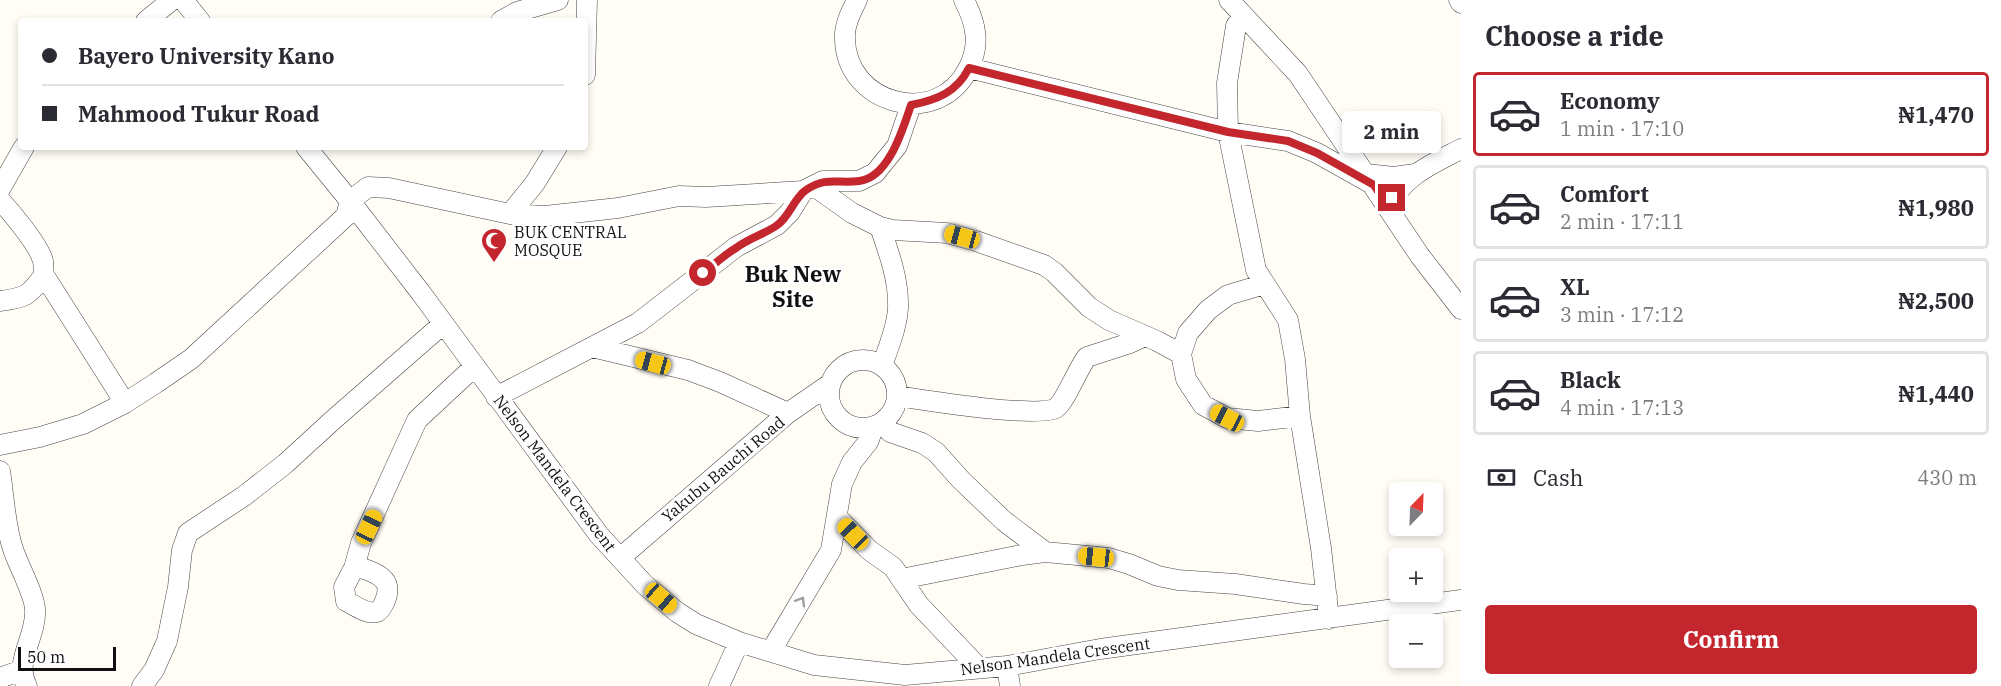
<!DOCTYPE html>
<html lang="en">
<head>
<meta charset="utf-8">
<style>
	:root { --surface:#fff; --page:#f2f2f3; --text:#2b2b33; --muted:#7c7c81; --line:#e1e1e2; --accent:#c4262e }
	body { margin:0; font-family:"IBM Plex Serif",serif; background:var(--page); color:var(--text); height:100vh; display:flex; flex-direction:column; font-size:22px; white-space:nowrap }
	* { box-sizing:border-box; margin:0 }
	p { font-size:20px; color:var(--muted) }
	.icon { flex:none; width:33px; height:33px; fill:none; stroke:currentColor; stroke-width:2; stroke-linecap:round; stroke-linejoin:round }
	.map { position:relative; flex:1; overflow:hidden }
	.drawer { display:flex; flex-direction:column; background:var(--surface); width:540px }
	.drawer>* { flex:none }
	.top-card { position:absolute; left:18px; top:18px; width:570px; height:132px; border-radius:6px; box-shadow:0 3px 9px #0003; display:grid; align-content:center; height:132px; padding:0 24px; background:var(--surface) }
	.needle { width:39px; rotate:23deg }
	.fabs { position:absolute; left:1389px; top:482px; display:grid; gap:12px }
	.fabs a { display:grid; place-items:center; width:54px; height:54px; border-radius:6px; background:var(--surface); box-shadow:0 3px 9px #0003; font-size:30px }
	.scale { position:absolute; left:18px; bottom:15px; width:98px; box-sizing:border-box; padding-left:6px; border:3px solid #111; border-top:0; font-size:16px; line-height:21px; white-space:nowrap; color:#111; -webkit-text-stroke:4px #fff; paint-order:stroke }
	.end { position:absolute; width:27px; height:27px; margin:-14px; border:8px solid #c4262e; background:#fff; box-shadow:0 0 0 3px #fff }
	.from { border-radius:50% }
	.bubble { position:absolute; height:42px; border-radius:6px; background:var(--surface); box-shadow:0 3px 9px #0003; font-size:20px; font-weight:700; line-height:42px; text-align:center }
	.car { position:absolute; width:18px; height:36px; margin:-18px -9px; border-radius:8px; box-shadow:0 0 4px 2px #0007; background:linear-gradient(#f5c518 24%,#345 0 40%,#f5c518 0 76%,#345 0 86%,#f5c518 0) }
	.top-card b { display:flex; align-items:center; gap:21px; height:57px; font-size:22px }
	.top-card b+b { border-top:2px solid var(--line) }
	.top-card i { width:15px; height:15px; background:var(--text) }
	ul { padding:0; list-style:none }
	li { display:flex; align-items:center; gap:18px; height:84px; margin:0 12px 9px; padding:0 12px; border:3px solid var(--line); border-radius:6px }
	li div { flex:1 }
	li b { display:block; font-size:22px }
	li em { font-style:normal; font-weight:700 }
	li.active { border-color:var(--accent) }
	li>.icon { width:54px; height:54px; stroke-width:1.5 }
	h2 { padding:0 24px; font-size:27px; line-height:72px }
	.pay { display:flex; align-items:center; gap:15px; height:66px; padding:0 24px; font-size:22px }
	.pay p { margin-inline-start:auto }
	.cta { display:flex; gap:12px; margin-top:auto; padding:12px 24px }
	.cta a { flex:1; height:69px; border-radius:6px; background:var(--accent); color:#fff; font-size:24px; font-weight:700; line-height:69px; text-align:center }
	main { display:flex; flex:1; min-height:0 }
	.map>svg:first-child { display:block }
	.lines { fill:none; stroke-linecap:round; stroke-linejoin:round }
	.minor-casing { stroke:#444; stroke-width:21 }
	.minor { stroke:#fff; stroke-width:20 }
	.oneway { stroke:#a0a0a0 }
	.route { stroke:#c4262e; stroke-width:8 }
	.labels { text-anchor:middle; stroke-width:6; stroke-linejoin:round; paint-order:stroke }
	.poi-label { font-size:16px; fill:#111; stroke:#fff; text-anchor:start }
	.street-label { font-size:16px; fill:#111; stroke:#fff }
	.district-label { font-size:22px; font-weight:bold; fill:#111; stroke:#fff }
</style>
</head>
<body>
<main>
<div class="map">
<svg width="1461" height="686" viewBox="0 0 1461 686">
	<rect width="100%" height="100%" fill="#fffdf5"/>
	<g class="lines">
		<defs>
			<path id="minor" d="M183,0L200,21
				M857,0C851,12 844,25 845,39C846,105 938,129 968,69C981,45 976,23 964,0
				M1229,0L1298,74L1420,256L1461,309
				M1459,0L1461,3
				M1243,15L1236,26L1227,83L1228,132L1256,270L1288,320L1295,359L1300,416L1321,548L1329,619
				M146,21L172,0
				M501,21L517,12L558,0
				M969,68L1228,132L1288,141L1317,153L1374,185
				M585,75L587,0
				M306,147L350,201L421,293L599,535L645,585L677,612L696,624L739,642L814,665L905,675L1007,666L1100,649L1461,600
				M1366,174L1394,177L1415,174
				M814,186L852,213L880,227L893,230L947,233L976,241L1044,265L1054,272L1089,307L1109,320L1157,341L1181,354
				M0,189L24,147
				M0,200C11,212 39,245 43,261C44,265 43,271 44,275L125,403
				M1389,208C1400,177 1434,163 1461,149
				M510,214L535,183L557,147
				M880,227C889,253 899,280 898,308C897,328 888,348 882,366
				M1265,284L1228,295L1208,310L1188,333L1181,354L1186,379L1203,405L1227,418L1258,421L1300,416
				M0,301C25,298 29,296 44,275
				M592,347L688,370L720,382L788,413
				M829 394a34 34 0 1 1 68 0a34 34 0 1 1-68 0Z
				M897,396C922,400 1039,419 1056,408C1065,402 1078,368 1087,357L1130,343L1145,336
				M496,397L638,323L736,247L777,225L790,212L803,191
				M883,422L890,432L922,443L936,452L961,480L1004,521L1045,552
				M0,445L40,437L83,424L125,403L156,383L191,359L346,216L350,201L368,187L389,188L510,214L545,216L618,208L679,196L706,197L803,191L823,181H859L875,173L897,146L911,105
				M0,471C4,495 5,526 13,549C18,565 35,595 35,610C37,636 13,662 27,686
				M838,518L869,550L893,567L919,605L979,668
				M620,558L788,413L830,384
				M354,568C361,567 365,569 372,572C386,578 391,586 385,601C383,605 381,610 377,612C367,615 354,605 346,601L344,587L354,568L361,543L417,420L474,367
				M901,579L1022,555L1045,552L1109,558L1129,564L1158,576L1178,580L1235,584L1304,594L1327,596
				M771,651L831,550L842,484L852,462L868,442L874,426
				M1007,666L1010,686
				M0,678L22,670
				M142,686L154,670L167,641L178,587L182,550L188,533L244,496L285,464L333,420L443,324
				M719,686L739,642"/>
		</defs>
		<!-- minor casing -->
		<use href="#minor" class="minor-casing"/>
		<!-- minor -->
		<use href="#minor" class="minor"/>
	</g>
	<!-- one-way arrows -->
	<defs><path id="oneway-chevron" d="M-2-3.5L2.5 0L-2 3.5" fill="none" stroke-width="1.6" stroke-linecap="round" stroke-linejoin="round" transform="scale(1.5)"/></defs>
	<use class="oneway" href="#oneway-chevron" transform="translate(801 601) rotate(-59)"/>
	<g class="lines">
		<!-- route -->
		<path class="route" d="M703,273C714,265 724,255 736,248C748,239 764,234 776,226C790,217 793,199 806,190C827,176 837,184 859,181C889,178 903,128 911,105C937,100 957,92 969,68L1228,132L1288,141L1317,153L1374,185L1389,208L1392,198"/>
	</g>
	<!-- icons -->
	<defs>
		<symbol id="mosque-pin" viewBox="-11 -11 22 30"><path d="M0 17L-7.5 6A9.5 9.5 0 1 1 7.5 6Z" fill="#c4262e" stroke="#fff"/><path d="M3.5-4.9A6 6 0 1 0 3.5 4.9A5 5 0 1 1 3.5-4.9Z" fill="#fff"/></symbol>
	</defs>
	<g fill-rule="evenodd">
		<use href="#mosque-pin" x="479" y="226" width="30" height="40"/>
	</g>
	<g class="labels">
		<!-- poi labels -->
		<g class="poi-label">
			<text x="514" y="238">BUK CENTRAL<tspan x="514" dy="18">MOSQUE</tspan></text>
		</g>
		<!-- street labels -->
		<g class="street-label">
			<text transform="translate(723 469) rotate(-40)" y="6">Yakubu Bauchi Road</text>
			<text transform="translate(555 473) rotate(53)" y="6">Nelson Mandela Crescent</text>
			<text transform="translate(1055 656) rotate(-8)" y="6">Nelson Mandela Crescent</text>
		</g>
		<!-- district labels -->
		<g class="district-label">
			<text x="793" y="282">Buk New<tspan x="793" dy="25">Site</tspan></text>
		</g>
	</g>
</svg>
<div class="fabs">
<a><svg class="needle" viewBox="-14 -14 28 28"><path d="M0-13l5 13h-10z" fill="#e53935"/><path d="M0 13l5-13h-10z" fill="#7c7c81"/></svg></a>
<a>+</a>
<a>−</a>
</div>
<div class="scale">50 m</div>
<i class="end from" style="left:703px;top:273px"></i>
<i class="end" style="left:1392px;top:198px"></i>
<div class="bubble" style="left:1342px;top:111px;width:99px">2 min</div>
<i class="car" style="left:962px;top:237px;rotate:285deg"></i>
<i class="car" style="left:653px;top:363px;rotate:285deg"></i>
<i class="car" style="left:1227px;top:418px;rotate:298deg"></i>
<i class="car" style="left:369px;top:527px;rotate:25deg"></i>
<i class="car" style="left:853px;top:534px;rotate:316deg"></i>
<i class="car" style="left:1096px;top:557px;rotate:276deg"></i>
<i class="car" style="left:661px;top:598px;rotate:131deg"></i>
<div class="top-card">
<b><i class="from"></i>Bayero University Kano</b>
<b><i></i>Mahmood Tukur Road</b>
</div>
</div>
<section class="drawer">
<h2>Choose a ride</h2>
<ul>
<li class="active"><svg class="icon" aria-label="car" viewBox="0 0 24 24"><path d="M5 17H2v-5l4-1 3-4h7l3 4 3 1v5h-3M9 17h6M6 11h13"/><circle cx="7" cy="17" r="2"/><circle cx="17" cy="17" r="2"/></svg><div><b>Economy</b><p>1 min · 17:10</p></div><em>₦1,470</em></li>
<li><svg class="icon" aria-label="car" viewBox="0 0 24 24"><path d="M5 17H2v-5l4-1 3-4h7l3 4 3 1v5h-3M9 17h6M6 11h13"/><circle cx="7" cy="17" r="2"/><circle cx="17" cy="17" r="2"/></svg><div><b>Comfort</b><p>2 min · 17:11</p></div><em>₦1,980</em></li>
<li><svg class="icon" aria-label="car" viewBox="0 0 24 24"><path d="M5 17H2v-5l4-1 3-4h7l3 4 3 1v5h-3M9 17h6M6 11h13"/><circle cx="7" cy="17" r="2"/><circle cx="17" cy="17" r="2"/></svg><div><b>XL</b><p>3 min · 17:12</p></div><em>₦2,500</em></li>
<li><svg class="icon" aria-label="car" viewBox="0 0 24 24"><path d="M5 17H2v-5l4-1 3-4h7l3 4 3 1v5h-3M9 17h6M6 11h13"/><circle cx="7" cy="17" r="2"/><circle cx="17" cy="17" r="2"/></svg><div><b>Black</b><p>4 min · 17:13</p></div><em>₦1,440</em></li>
</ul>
<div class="pay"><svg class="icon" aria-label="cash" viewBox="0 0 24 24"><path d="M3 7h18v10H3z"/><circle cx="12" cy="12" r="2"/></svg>Cash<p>430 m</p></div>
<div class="cta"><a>Confirm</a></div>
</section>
</main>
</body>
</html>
